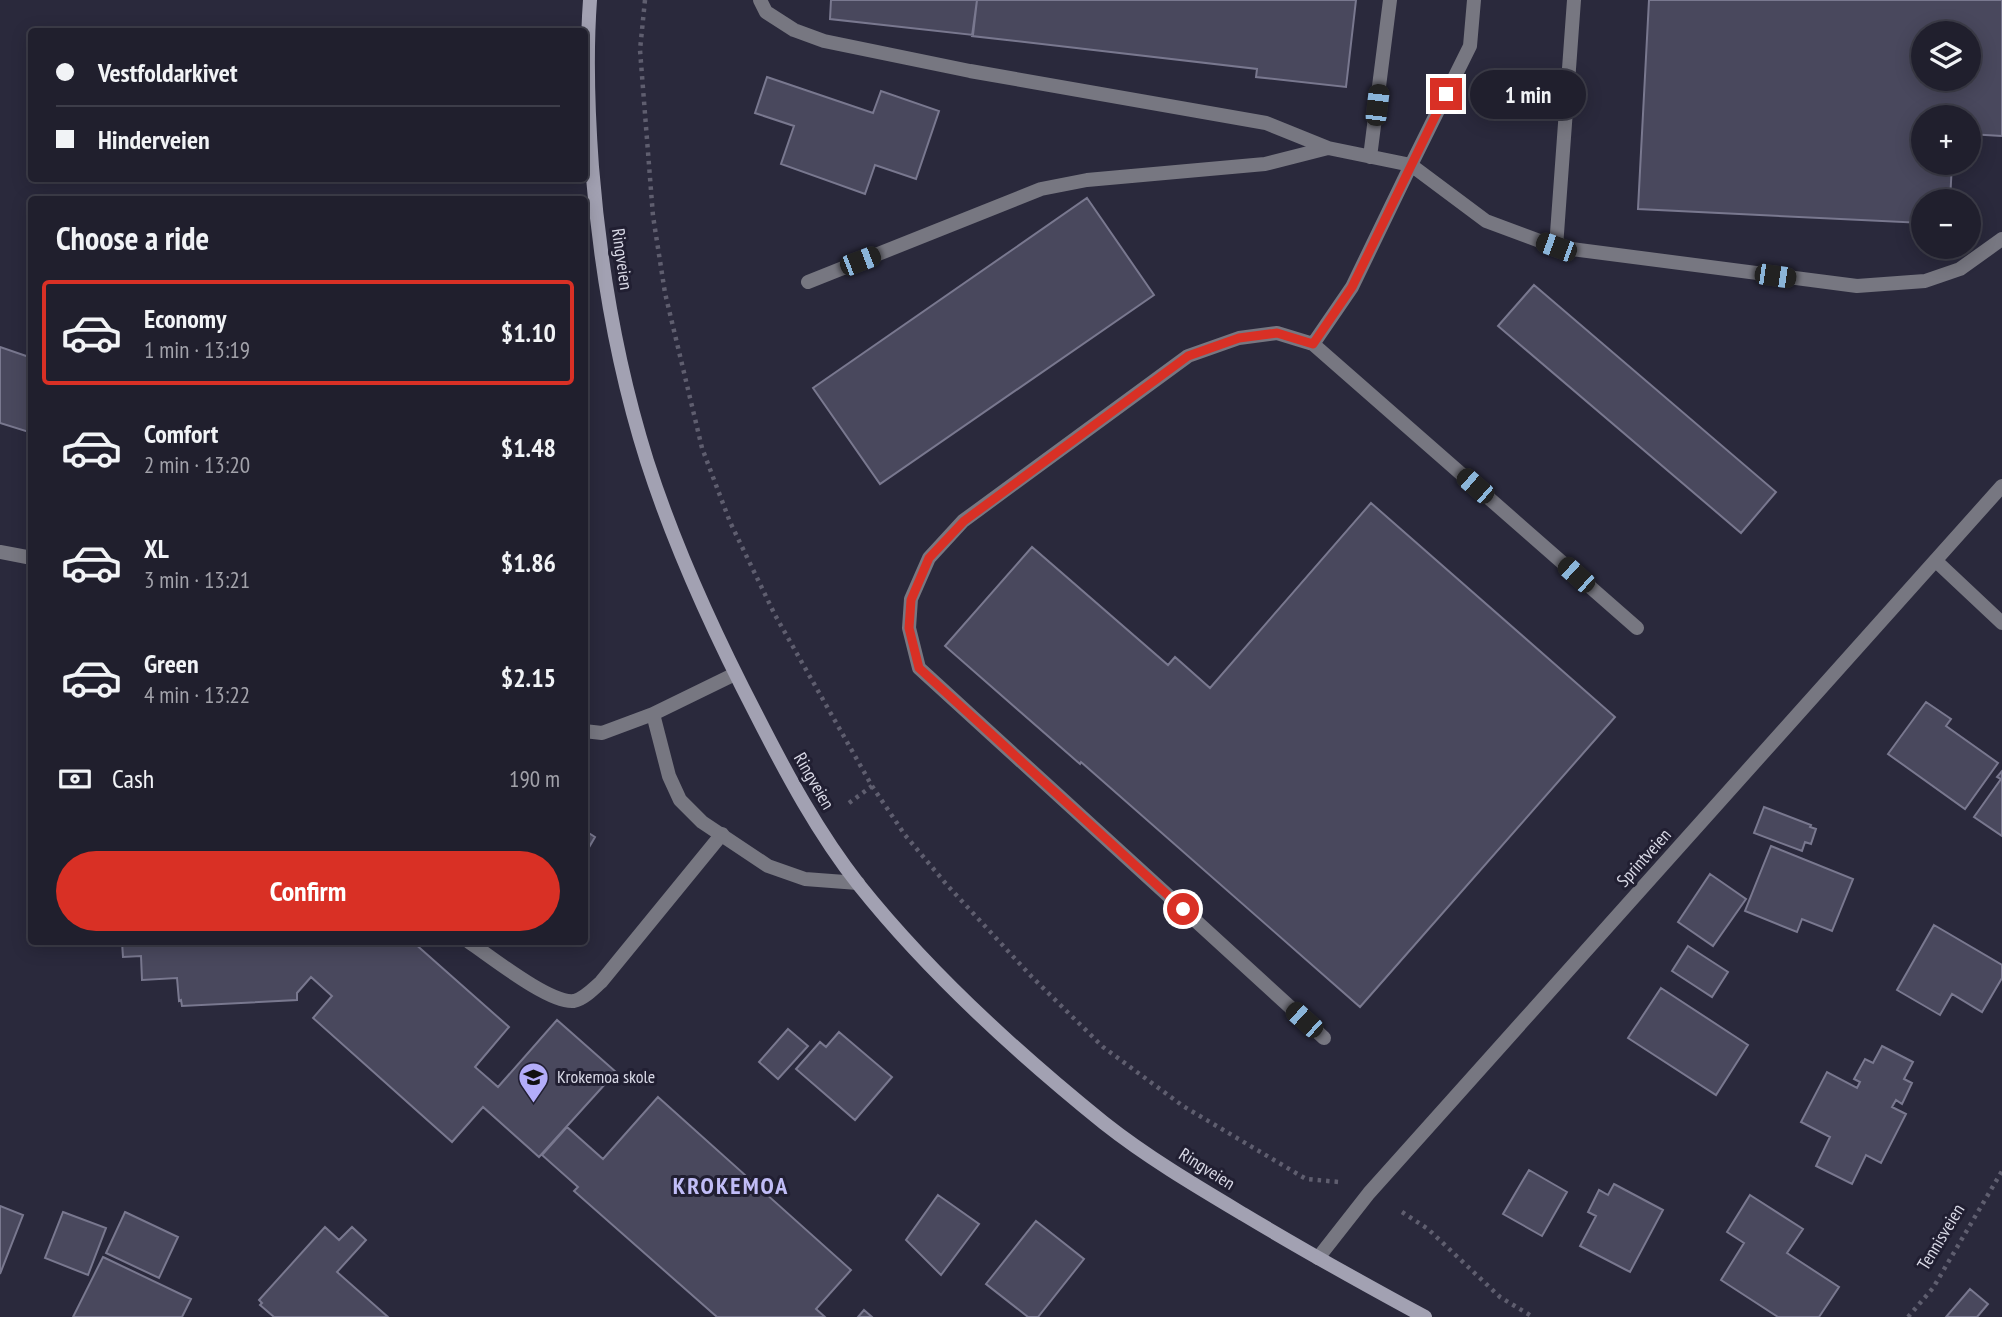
<!DOCTYPE html>
<html lang="en">
<head>
<meta charset="utf-8">
<style>
	:root { --surface:#201f2d; --page:#282735; --text:#f1f3f6; --muted:#a2a2aa; --line:#3d3d49; --accent:#d93025 }
	body { margin:0; font-family:"PT Sans Narrow",sans-serif; background:var(--page); color:var(--text); height:100vh; display:flex; flex-direction:column; font-size:26px; white-space:nowrap }
	* { box-sizing:border-box; margin:0 }
	p { font-size:23px; color:var(--muted) }
	.icon { flex:none; width:38px; height:38px; fill:none; stroke:currentColor; stroke-width:2; stroke-linecap:round; stroke-linejoin:round }
	.map { position:relative; flex:1; overflow:hidden }
	.drawer { position:absolute; left:28px; top:196px; width:560px; height:749px; display:flex; flex-direction:column; background:var(--surface); border-radius:7px; box-shadow:0 4px 18px #0003,0 0 0 2px var(--line) }
	.drawer>* { flex:none }
	.top-card { position:absolute; left:28px; top:28px; width:560px; height:154px; border-radius:7px; box-shadow:0 4px 18px #0003,0 0 0 2px var(--line); display:grid; align-content:center; height:154px; padding:0 28px; background:var(--surface) }
	.tools { position:absolute; left:1911px; top:21px; display:grid; gap:14px }
	.tools a { display:grid; place-items:center; width:70px; height:70px; border-radius:50%; background:var(--surface); box-shadow:0 4px 18px #0003,0 0 0 2px var(--line); font-size:35px }
	.end { position:absolute; width:32px; height:32px; margin:-16px; border:9px solid #d93025; background:#fff; box-shadow:0 0 0 4px #fff }
	.from { border-radius:50% }
	.bubble { position:absolute; height:49px; border-radius:24px; background:var(--surface); box-shadow:0 4px 18px #0003,0 0 0 2px var(--line); font-size:23px; font-weight:600; line-height:49px; text-align:center }
	.car { position:absolute; width:21px; height:42px; margin:-21px -10px; border-radius:9px; box-shadow:0 0 5px 2px #0007; background:linear-gradient(#222 24%,#8ab4d8 0 40%,#222 0 76%,#8ab4d8 0 86%,#222 0) }
	.top-card b { display:flex; align-items:center; gap:24px; height:66px; font-size:26px }
	.top-card b+b { border-top:2px solid var(--line) }
	.top-card i { width:18px; height:18px; background:var(--text) }
	ul { padding:0; list-style:none }
	li { display:flex; align-items:center; gap:21px; height:105px; margin:0 14px 10px; padding:0 14px; border:4px solid transparent; border-radius:7px }
	li div { flex:1 }
	li b { display:block; font-size:26px }
	li em { font-style:normal; font-weight:600 }
	li.active { border-color:var(--accent) }
	li>.icon { width:63px; height:63px; stroke-width:1.5 }
	h2 { padding:0 28px; font-size:32px; line-height:84px }
	.pay { display:flex; align-items:center; gap:18px; height:77px; padding:0 28px; font-size:26px }
	.pay p { margin-inline-start:auto }
	.button { display:flex; gap:14px; margin-top:auto; padding:14px 28px }
	.button a { flex:1; height:80px; border-radius:42px; background:var(--accent); color:#fff; font-size:28px; font-weight:600; line-height:80px; text-align:center }
	.map>svg:first-child { display:block }
	.building { fill:#49485d; stroke:#79788f; stroke-width:2; fill-rule:evenodd }
	.lines { fill:none; stroke-linecap:round; stroke-linejoin:round }
	.path { stroke:#5f5e6f; stroke-width:4.5; stroke-dasharray:3.5 5; stroke-linecap:butt }
	.lane { stroke:#777781; stroke-width:14 }
	.street { stroke:#777781; stroke-width:14 }
	.secondary { stroke:#a2a1b2; stroke-width:14 }
	.route { stroke:#d93025; stroke-width:9 }
	.labels { text-anchor:middle; stroke-width:6; stroke-linejoin:round; paint-order:stroke }
	.street-label { font-size:18px; fill:#d9d9e6; stroke:#211f32 }
	.poi-label { font-size:18px; fill:#d9d9e6; stroke:#211f32; text-anchor:start }
	.district-label { font-size:24px; font-weight:bold; letter-spacing:2px; fill:#c1bdf7; stroke:#211f32 }
</style>
</head>
<body>
<div class="map">
<svg width="2002" height="1317" viewBox="0 0 2002 1317">
	<rect width="100%" height="100%" fill="#2a293c"/>
	<!-- building -->
	<path class="building" d="M831,0H977L973,35L830,19Z
		M977,0H1356L1346,87L1256,77L1257,69L972,36Z
		M1649,0H2002V136L1969,134V117H1923V163H1952L1950,201H1923V223L1638,209ZM1923,33H1969V79H1923Z
		M767,77L873,113L881,91L939,111L916,179L875,165L865,194L781,164L794,126L755,113Z
		M1087,198L1154,295L880,484L813,388Z
		M1534,285L1776,492L1741,533L1498,326Z
		M0,347L32,358V433L0,423Z
		M1371,503L1615,717L1360,1007L1081,762L1080,764L945,646L1032,547L1168,665L1175,657L1210,688Z
		M1926,702L1951,719L1946,726L1998,763L1965,809L1888,754Z
		M2002,771V836L1974,817L2001,779L1997,777Z
		M1764,807L1811,825L1810,827L1816,829L1811,844L1805,842L1802,851L1754,833Z
		M584,830L595,837L584,856Z
		M1771,846L1853,879L1832,931L1802,919L1797,932L1745,911Z
		M1710,874L1746,899L1713,946L1678,922Z
		M1934,925L2002,965V978L1982,1012L1952,994L1940,1015L1897,990Z
		M122,942H413L509,1027L475,1067L498,1087L557,1020L616,1072L539,1157L483,1107L452,1142L313,1018L332,996L311,977L297,993V1000L182,1006L181,1000L179,1001L177,978L142,980L141,956L123,957Z
		M1688,946L1728,972L1712,997L1672,971Z
		M1661,988L1748,1045L1716,1095L1628,1038Z
		M788,1029L808,1046L778,1079L759,1062Z
		M839,1032L892,1077L855,1120L796,1069L820,1042L826,1047Z
		M1882,1046L1913,1062L1904,1079L1912,1083L1902,1104L1896,1100L1892,1107L1906,1114L1881,1163L1866,1155L1852,1184L1816,1166L1830,1137L1801,1122L1827,1072L1857,1088L1860,1082L1854,1079L1865,1059L1873,1063Z
		M658,1097L851,1270L816,1309L825,1317H717L574,1191L578,1187L542,1155L567,1127L603,1159Z
		M1529,1170L1567,1192L1542,1236L1503,1214Z
		M1614,1184L1663,1210L1630,1272L1580,1246L1596,1216L1588,1212L1599,1190L1608,1195Z
		M938,1195L979,1224L941,1275L906,1240Z
		M1750,1195L1803,1229L1787,1253L1839,1287L1819,1317H1778L1721,1280L1744,1243L1727,1232Z
		M0,1206L23,1215L0,1274Z
		M63,1212L106,1228L88,1275L45,1258Z
		M125,1212L178,1237L159,1278L106,1253Z
		M1036,1221L1084,1259L1038,1317H1028L986,1284Z
		M325,1227L339,1240L352,1227L366,1240L337,1272L388,1317H274L260,1305L262,1303L259,1300Z
		M103,1257L191,1299L182,1317H73Z
		M1970,1289L1988,1304L1977,1317H1946Z
		M864,1310L872,1317H858Z"/>
	<g class="lines">
		<!-- path -->
		<path class="path" d="M645,0L640,50L653,216L665,293L702,448L730,522L775,615L872,786L905,835L947,885L1032,977L1103,1047L1183,1106L1306,1179L1339,1182
			M849,803L872,786
			M1402,1212L1428,1229L1500,1297L1533,1317
			M1908,1317L1933,1288L2002,1171"/>
		<!-- lane -->
		<path class="lane" d="M760,0L766,12L794,30L824,41L970,71L1266,123L1328,148L1411,165L1486,221L1556,247L1857,286L1925,281L1960,269L2002,239
			M1370,157L1390,0
			M1556,247L1574,0
			M808,282L1041,189L1087,180L1265,164L1328,148
			M1313,344L1352,287L1411,165
			M469,942C490,956 550,1004 574,1001C584,999 594,988 601,982L722,834
			M1324,1038L919,668L909,628L911,599L929,558L963,521L1188,356L1239,338L1277,333L1313,344L1637,628"/>
		<!-- street -->
		<path class="street" d="M1411,165L1470,46L1474,0
			M0,552L32,558
			M1936,561L2002,623
			M653,714L669,776L680,800L702,822L768,866L805,879L858,883
			M584,731L602,733L653,714L735,674
			M1318,1258L1369,1193L2002,486"/>
		<!-- secondary -->
		<path class="secondary" d="M590,0C586,55 588,112 592,167C600,266 617,366 647,461C675,548 714,633 756,714C786,773 818,833 859,885C930,974 1016,1052 1104,1123C1147,1157 1196,1186 1243,1214C1303,1250 1364,1284 1425,1317"/>
	</g>
	<g class="lines">
		<!-- route -->
		<path class="route" d="M1183,909L919,668L909,628L911,600L929,558L964,521L1188,356L1239,338L1277,333L1313,344L1352,287L1446,94"/>
	</g>
	<!-- icons -->
	<defs>
		<symbol id="school-pin" viewBox="-11 -11 22 30"><path d="M0 17L-7.5 6A9.5 9.5 0 1 1 7.5 6Z" fill="#b3adf9" stroke="#211f32"/><path d="M0-5L7-2L0 1L-7-2ZM-4 1L0 2.5L4 1V4Q0 6-4 4Z" fill="#111"/></symbol>
	</defs>
	<g fill-rule="evenodd">
		<use href="#school-pin" x="516" y="1060" width="35" height="47"/>
	</g>
	<g class="labels">
		<!-- street labels -->
		<g class="street-label">
			<text transform="translate(622 259) rotate(82)" y="6">Ringveien</text>
			<text transform="translate(814 781) rotate(60)" y="6">Ringveien</text>
			<text transform="translate(1644 858) rotate(-48)" y="6">Sprintveien</text>
			<text transform="translate(1207 1169) rotate(32)" y="6">Ringveien</text>
			<text transform="translate(1941 1237) rotate(-59)" y="6">Tennisveien</text>
		</g>
		<!-- poi labels -->
		<g class="poi-label">
			<text x="557" y="1083">Krokemoa skole</text>
		</g>
		<!-- district labels -->
		<g class="district-label">
			<text x="731" y="1194">KROKEMOA</text>
		</g>
	</g>
</svg>
<div class="tools">
<a><svg class="icon" aria-label="layers" viewBox="0 0 24 24"><path d="M12 4l9 5-9 5-9-5zM3 14l9 5 9-5"/></svg></a>
<a>+</a>
<a>−</a>
</div>
<i class="end from" style="left:1183px;top:909px"></i>
<i class="end" style="left:1446px;top:94px"></i>
<div class="bubble" style="left:1470px;top:70px;width:116px">1 min</div>
<i class="car" style="left:1377px;top:105px;rotate:7deg"></i>
<i class="car" style="left:1556px;top:247px;rotate:290deg"></i>
<i class="car" style="left:860px;top:261px;rotate:69deg"></i>
<i class="car" style="left:1775px;top:276px;rotate:98deg"></i>
<i class="car" style="left:1475px;top:486px;rotate:311deg"></i>
<i class="car" style="left:1576px;top:575px;rotate:312deg"></i>
<i class="car" style="left:1304px;top:1020px;rotate:312deg"></i>
<div class="top-card">
<b><i class="from"></i>Vestfoldarkivet</b>
<b><i></i>Hinderveien</b>
</div>
<section class="drawer">
<h2>Choose a ride</h2>
<ul>
<li class="active"><svg class="icon" aria-label="car" viewBox="0 0 24 24"><path d="M5 17H2v-5l4-1 3-4h7l3 4 3 1v5h-3M9 17h6M6 11h13"/><circle cx="7" cy="17" r="2"/><circle cx="17" cy="17" r="2"/></svg><div><b>Economy</b><p>1 min · 13:19</p></div><em>$1.10</em></li>
<li><svg class="icon" aria-label="car" viewBox="0 0 24 24"><path d="M5 17H2v-5l4-1 3-4h7l3 4 3 1v5h-3M9 17h6M6 11h13"/><circle cx="7" cy="17" r="2"/><circle cx="17" cy="17" r="2"/></svg><div><b>Comfort</b><p>2 min · 13:20</p></div><em>$1.48</em></li>
<li><svg class="icon" aria-label="car" viewBox="0 0 24 24"><path d="M5 17H2v-5l4-1 3-4h7l3 4 3 1v5h-3M9 17h6M6 11h13"/><circle cx="7" cy="17" r="2"/><circle cx="17" cy="17" r="2"/></svg><div><b>XL</b><p>3 min · 13:21</p></div><em>$1.86</em></li>
<li><svg class="icon" aria-label="car" viewBox="0 0 24 24"><path d="M5 17H2v-5l4-1 3-4h7l3 4 3 1v5h-3M9 17h6M6 11h13"/><circle cx="7" cy="17" r="2"/><circle cx="17" cy="17" r="2"/></svg><div><b>Green</b><p>4 min · 13:22</p></div><em>$2.15</em></li>
</ul>
<div class="pay"><svg class="icon" aria-label="cash" viewBox="0 0 24 24"><path d="M3 7h18v10H3z"/><circle cx="12" cy="12" r="2"/></svg>Cash<p>190 m</p></div>
<div class="button"><a>Confirm</a></div>
</section>
</div>
</body>
</html>
